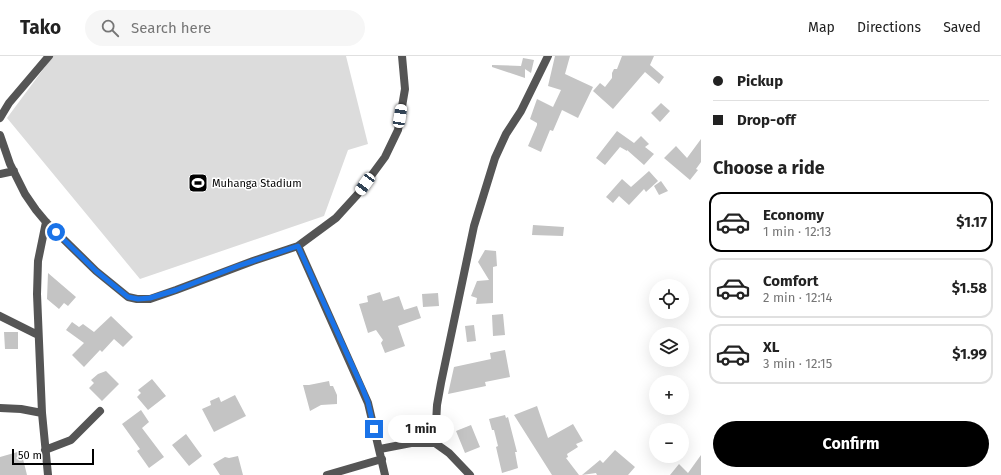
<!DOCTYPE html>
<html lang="en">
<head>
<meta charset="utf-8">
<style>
	:root { --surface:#fff; --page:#f6f6f6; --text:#222; --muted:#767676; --line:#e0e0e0; --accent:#000 }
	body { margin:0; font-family:"Fira Sans",sans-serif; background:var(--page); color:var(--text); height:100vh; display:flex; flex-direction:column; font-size:15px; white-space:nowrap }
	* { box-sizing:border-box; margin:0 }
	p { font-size:13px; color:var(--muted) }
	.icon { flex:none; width:22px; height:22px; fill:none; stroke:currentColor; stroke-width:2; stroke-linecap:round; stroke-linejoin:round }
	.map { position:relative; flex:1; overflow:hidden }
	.side { display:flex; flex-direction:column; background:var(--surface); width:300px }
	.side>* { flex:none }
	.guide { display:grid; align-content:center; height:88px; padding:0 12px; background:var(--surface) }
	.buttons { position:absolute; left:649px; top:223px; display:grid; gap:8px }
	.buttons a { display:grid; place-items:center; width:40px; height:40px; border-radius:50%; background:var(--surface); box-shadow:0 4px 16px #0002; font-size:20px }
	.scale { position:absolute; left:12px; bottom:10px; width:82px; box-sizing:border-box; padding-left:4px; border:2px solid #000; border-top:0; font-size:11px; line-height:14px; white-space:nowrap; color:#000; -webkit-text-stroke:3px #fff; paint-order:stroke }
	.end { position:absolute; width:18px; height:18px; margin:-9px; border:5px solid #1a73e8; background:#fff; box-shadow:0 0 0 2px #fff }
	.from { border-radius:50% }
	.bubble { position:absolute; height:28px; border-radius:14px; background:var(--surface); box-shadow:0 4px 16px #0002; font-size:13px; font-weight:700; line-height:28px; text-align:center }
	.car { position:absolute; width:12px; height:24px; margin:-12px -6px; border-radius:5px; box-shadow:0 0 3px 1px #0007; background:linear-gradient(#fff 24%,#345 0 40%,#fff 0 76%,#345 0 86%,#fff 0) }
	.guide b { display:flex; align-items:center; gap:14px; height:38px; font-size:15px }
	.guide b+b { border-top:1px solid var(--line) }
	.guide i { width:10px; height:10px; background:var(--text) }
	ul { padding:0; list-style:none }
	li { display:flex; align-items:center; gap:12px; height:60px; margin:0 8px 6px; padding:0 4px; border:2px solid var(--line); border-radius:12px }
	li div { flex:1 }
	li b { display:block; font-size:15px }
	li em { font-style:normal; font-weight:700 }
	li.active { border-color:var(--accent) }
	li>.icon { width:36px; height:36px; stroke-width:1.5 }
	h2 { padding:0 12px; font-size:18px; line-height:48px }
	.primary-button { display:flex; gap:8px; margin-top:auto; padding:8px 12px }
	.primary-button a { flex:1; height:46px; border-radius:24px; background:var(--accent); color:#fff; font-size:16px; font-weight:700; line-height:46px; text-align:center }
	header { display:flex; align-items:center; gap:24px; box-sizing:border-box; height:56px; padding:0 20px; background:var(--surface); border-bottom:1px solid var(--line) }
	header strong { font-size:19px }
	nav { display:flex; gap:22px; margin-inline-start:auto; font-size:14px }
	.search { width:280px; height:36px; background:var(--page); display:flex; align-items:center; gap:10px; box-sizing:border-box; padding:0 14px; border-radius:22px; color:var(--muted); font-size:15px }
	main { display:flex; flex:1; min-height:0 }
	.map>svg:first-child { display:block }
	.green { fill:#dcdcdc }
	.building { fill:#c4c4c4 }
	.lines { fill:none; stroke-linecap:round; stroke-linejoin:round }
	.street { stroke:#555; stroke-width:8 }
	.route { stroke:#1a73e8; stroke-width:5 }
	.labels { text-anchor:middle; stroke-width:3; stroke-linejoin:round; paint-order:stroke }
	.poi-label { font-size:11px; fill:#000; stroke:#fff; text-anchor:start }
</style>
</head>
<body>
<header>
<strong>Tako</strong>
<div class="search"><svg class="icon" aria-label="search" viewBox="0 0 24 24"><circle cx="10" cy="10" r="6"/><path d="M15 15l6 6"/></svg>Search here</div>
<nav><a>Map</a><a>Directions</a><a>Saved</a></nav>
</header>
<main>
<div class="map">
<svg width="701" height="419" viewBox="0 0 701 419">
	<rect width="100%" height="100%" fill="#fff"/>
	<!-- green -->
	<path class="green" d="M53,0H346L368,88L348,94L324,160L140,223L7,62Z"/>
	<!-- building -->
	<path class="building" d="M555,0H570L565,18L593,31L578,62L562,54L553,75L550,74L541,96L528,90L537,69V67L530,63L537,43L553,51L561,34L548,30Z
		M622,0H654L650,9L664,21L659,28L645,16L613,53L593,35L600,27L605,31L612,22V17L614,13H617Z
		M523,2L534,4L531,17L525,13V22L492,11V9L521,10Z
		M661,47L670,55L660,66L651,57Z
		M617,75L634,87L641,80L649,88L645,91L654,98L644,109L627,94V95L620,91L605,109L596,102Z
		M701,83V106L696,113L698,114L690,124L664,102L676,90L687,102Z
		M649,115L658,125L646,136L644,133L629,149L619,140L613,147L606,141L622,123L631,131Z
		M661,125L668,135L659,139L654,130Z
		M533,169L564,171L563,180L532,179Z
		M485,194L496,195L497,210L493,211V247L476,248L477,242L471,240L477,225L489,224L478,206Z
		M48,217L76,241L68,250L64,247L59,253L47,243Z
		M380,236L383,245L399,240L404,254L417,250L421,262L398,270L405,290L385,297L381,287L383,284L376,274L368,277L359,248L368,246L367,240Z
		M438,237L439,250L423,251L422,238Z
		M503,258L505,279L493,280L492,259Z
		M111,260L133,281L123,291L114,283L102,296L100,294L84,311L72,299L84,287L66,274L72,266L79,271L83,268L94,276Z
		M474,269L476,285L467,286L465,270Z
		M4,276H18V293H5Z
		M505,294L510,321L485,326L486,330L448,338L454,311L491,303L490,297Z
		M106,315L119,328L102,345L89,332L94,327L91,324L98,318Z
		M152,323L166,340L148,354L137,341L141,337L138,334Z
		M329,325L330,330H333L337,339V348L321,349L310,355L303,329H309Z
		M235,339L246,360L214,376L202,353L211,349L210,345L219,341L221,346Z
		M537,350L548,382L573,368L583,385L576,388L578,391L567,398L568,401L566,402L579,419H552L514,359Z
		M141,354L149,366L142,372L164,401L149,412L137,395L140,393L122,368Z
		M505,359L506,362L508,361L517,396H515L518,412L502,417L496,391L498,390L494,374H492L489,363Z
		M471,369L480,391L465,397L456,375Z
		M186,378L202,400L189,410L172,389Z
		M615,394L635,411L628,419H597L596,417L582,419L600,404L603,407Z
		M21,395L27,419H0V401Z
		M701,399V419H670L679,408L688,417Z
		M238,400L243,419H220L213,408L225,401L229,402Z"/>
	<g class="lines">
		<!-- street -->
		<path class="street" d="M0,62L9,47L49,0
			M0,79L10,108L25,138L36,154L46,166L96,215L128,241L137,243H150L176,234L253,205L298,190L368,347L385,419
			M0,118L14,115
			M46,166L38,205L37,238L42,357L48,419
			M298,190L336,162L357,139L385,101L398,74L405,33L402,0
			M0,260L38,279
			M0,352L21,353L42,357
			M435,387L437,349L441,327L474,170L495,102L506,78L521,55L548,0
			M380,393L411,387H435L449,397L470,419
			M45,394L71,384L100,355
			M327,419L382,403"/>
	</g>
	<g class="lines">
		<!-- route -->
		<path class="route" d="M56,176L96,215L128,241L138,243L150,242L176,234L238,210L298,190L362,331L368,346L374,373"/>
	</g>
	<!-- icons -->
	<defs>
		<symbol id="stadium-square" viewBox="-11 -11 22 22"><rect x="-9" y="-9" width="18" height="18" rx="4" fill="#000" stroke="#fff"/><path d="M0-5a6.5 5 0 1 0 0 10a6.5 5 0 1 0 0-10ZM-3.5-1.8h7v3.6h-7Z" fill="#fff"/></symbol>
	</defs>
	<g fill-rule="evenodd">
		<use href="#stadium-square" x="187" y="116" width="22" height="22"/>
	</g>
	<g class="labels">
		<!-- poi labels -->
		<g class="poi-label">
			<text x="212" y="131">Muhanga Stadium</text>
		</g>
	</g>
</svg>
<div class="buttons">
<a><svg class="icon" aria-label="locate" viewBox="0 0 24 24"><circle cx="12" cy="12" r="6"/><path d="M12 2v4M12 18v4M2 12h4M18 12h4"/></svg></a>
<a><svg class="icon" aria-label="layers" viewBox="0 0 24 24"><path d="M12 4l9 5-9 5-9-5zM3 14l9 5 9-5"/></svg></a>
<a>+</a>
<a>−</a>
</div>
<div class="scale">50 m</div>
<i class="end from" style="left:56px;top:176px"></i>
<i class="end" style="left:374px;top:373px"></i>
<div class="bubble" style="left:388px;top:359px;width:66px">1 min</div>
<i class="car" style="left:400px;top:60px;rotate:9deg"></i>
<i class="car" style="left:365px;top:128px;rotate:216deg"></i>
</div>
<section class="side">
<div class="guide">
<b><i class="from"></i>Pickup</b>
<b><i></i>Drop-off</b>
</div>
<h2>Choose a ride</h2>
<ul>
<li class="active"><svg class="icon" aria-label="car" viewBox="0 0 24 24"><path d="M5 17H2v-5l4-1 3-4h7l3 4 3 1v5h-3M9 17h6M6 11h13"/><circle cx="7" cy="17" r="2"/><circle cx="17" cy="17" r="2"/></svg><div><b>Economy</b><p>1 min · 12:13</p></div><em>$1.17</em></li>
<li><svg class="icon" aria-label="car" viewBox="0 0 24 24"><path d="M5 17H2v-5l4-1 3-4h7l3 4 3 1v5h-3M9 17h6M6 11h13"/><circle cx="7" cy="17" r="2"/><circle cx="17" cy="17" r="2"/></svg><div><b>Comfort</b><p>2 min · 12:14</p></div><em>$1.58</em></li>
<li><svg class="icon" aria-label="car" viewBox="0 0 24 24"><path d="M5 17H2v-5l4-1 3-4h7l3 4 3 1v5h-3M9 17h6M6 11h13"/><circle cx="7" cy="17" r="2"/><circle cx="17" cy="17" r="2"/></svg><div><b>XL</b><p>3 min · 12:15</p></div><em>$1.99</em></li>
</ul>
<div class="primary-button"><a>Confirm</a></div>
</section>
</main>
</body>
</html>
